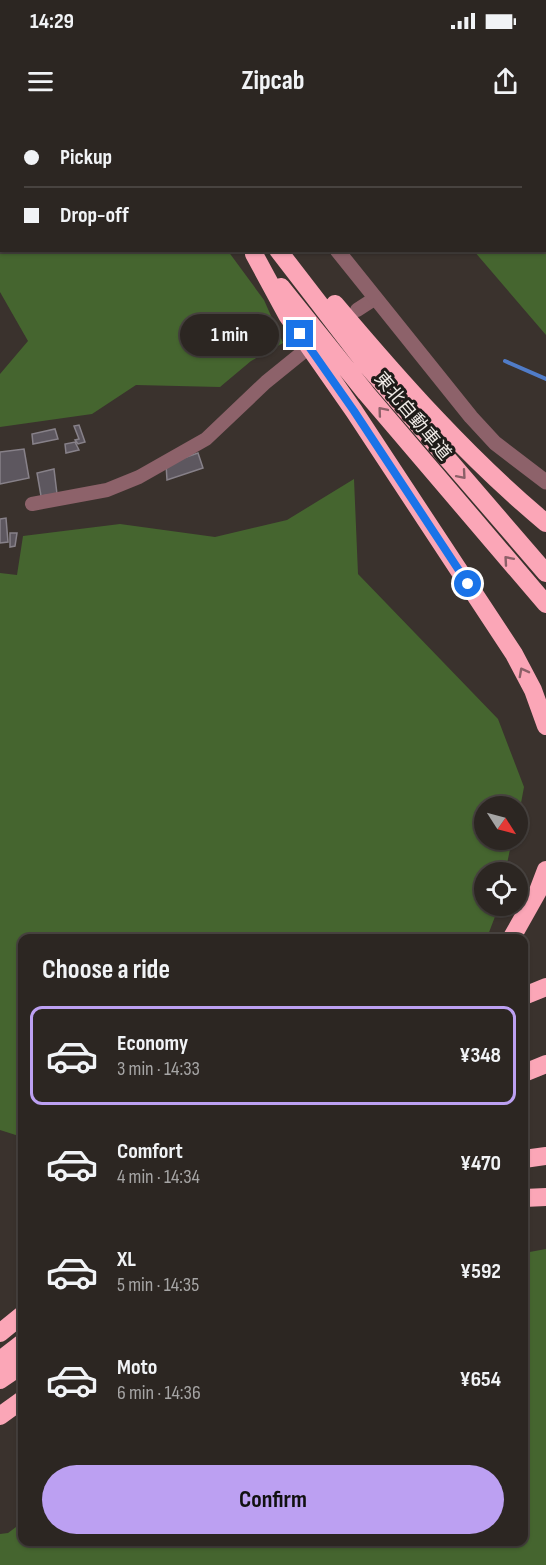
<!DOCTYPE html>
<html lang="en">
<head>
<meta charset="utf-8">
<style>
	:root { --surface:#2c2622; --page:#38322f; --text:#f1f3f6; --muted:#a6a5a5; --line:#484340; --accent:#bca0f2 }
	body { margin:0; font-family:"Sofia Sans Condensed","Noto Sans JP",sans-serif; background:var(--page); color:var(--text); height:100vh; display:flex; flex-direction:column; font-size:22px; white-space:nowrap }
	* { box-sizing:border-box; margin:0 }
	p { font-size:20px; color:var(--muted) }
	.icon { flex:none; width:33px; height:33px; fill:none; stroke:currentColor; stroke-width:2; stroke-linecap:round; stroke-linejoin:round }
	.map { position:relative; flex:1; overflow:hidden }
	.drawer { position:absolute; left:18px; top:814px; width:510px; height:612px; display:flex; flex-direction:column; background:var(--surface); border-radius:12px; box-shadow:0 2px 4px #0004,0 0 0 2px var(--line) }
	.drawer>* { flex:none }
	.guide { position:absolute; left:0px; top:0px; width:546px; height:132px; box-shadow:0 2px 4px #0004,0 0 0 2px var(--line); display:grid; align-content:center; height:132px; padding:0 24px; background:var(--surface) }
	.needle { width:39px; rotate:126deg }
	.controls { position:absolute; left:474px; top:676px; display:grid; gap:12px }
	.controls a { display:grid; place-items:center; width:54px; height:54px; border-radius:50%; background:var(--surface); box-shadow:0 2px 4px #0004,0 0 0 2px var(--line); font-size:30px }
	.end { position:absolute; width:27px; height:27px; margin:-14px; border:8px solid #1a73e8; background:#fff; box-shadow:0 0 0 3px #fff }
	.from { border-radius:50% }
	.bubble { position:absolute; height:42px; border-radius:21px; background:var(--surface); box-shadow:0 2px 4px #0004,0 0 0 2px var(--line); font-size:20px; font-weight:700; line-height:42px; text-align:center }
	.guide b { display:flex; align-items:center; gap:21px; height:57px; font-size:22px }
	.guide b+b { border-top:2px solid var(--line) }
	.guide i { width:15px; height:15px; background:var(--text) }
	ul { padding:0; list-style:none }
	li { display:flex; align-items:center; gap:18px; height:99px; margin:0 12px 9px; padding:0 12px; border:3px solid transparent; border-radius:12px }
	li div { flex:1 }
	li b { display:block; font-size:22px }
	li em { font-style:normal; font-weight:700 }
	li.on { border-color:var(--accent) }
	li>.icon { width:54px; height:54px; stroke-width:1.5 }
	h2 { padding:0 24px; font-size:27px; line-height:72px }
	.cta { display:flex; gap:12px; margin-top:auto; padding:12px 24px }
	.cta a { flex:1; height:69px; border-radius:36px; background:var(--accent); color:#111; font-size:24px; font-weight:700; line-height:69px; text-align:center }
	.status { display:flex; justify-content:space-between; align-items:center; height:42px; padding:0 30px; background:var(--surface); direction:ltr }
	.status svg { height:16px; fill:currentColor }
	header { display:flex; justify-content:space-between; align-items:center; height:78px; padding:0 24px; background:var(--surface); font-size:27px; font-weight:700 }
	.map>svg:first-child { display:block }
	.green { fill:#45652f }
	.lines { fill:none; stroke-linecap:round; stroke-linejoin:round }
	.stream { stroke:#507cc8; stroke-width:4 }
	.building { fill:#5d575f; stroke:#878189; stroke-width:1.5 }
	.minor { stroke:#8d626a; stroke-width:14 }
	.tertiary { stroke:#8d626a; stroke-width:15 }
	.motorway { stroke:#fba6b7; stroke-width:18 }
	.oneway { stroke:#8c6068 }
	.route { stroke:#1a73e8; stroke-width:8 }
	.labels { text-anchor:middle; stroke-width:6; stroke-linejoin:round; paint-order:stroke }
	.street-label { font-size:18px; fill:#f0ebe7; stroke:#1e1b18 }
</style>
</head>
<body>
<div class="status"><b>14:29</b><svg viewBox="0 0 49 12"><path d="M0 12V9h3v3zM5 12V6h3v6zM10 12V3h3v9zM15 12V0h3v12zM26 1h20v11H26zM47 4h2v5h-2z"/></svg></div>
<header><svg class="icon" aria-label="menu" viewBox="0 0 24 24"><path d="M4 6h16M4 12h16M4 18h16"/></svg>Zipcab<svg class="icon" aria-label="share" viewBox="0 0 24 24"><path d="M12 15V3M7 8l5-5 5 5M5 13v7h14v-7"/></svg></header>
<div class="map">
<svg width="546" height="1445" viewBox="0 0 546 1445">
	<rect width="100%" height="100%" fill="#3a322d"/>
	<!-- green -->
	<path class="green" d="M0,0L137,1L2,2V130L228,131L264,180L283,223L251,241L220,267L136,265L92,294L0,307V254L28,221L0,172Z
		M323,0H546V215L474,131L544,130V2Z
		M354,359L358,454L498,599L524,667L518,699V687H484V720H512L505,753H484V786H499L488,815L483,819H22V1017L0,1010V453L17,455L23,416L120,404L215,417L287,400Z
		M546,1129V1445H0V1414L8,1413L20,1404L22,1396V1422H524V1133Z"/>
	<g class="lines">
		<!-- stream -->
		<path class="stream" d="M505,241L546,259"/>
	</g>
	<!-- building -->
	<path class="building" d="M79,305L85,322L78,324L75,320L79,319L74,306Z
		M55,309L58,319L33,324L32,314Z
		M75,322L79,330L66,333L65,324Z
		M24,329L29,358L0,364V332Z
		M198,333L203,348L167,360L166,344Z
		M54,349L57,374L41,376L37,353Z
		M6,398L8,422L0,423V399Z
		M10,413H17L15,426L10,427Z"/>
	<g class="lines">
		<!-- minor -->
		<path class="minor" d="M357,190L374,179
			M32,384L107,370L139,357L206,319L266,262L303,232"/>
		<!-- tertiary -->
		<path class="tertiary" d="M242,0L243,2
			M337,130L471,297L495,323L546,362"/>
		<!-- motorway -->
		<path class="motorway" d="M159,0L160,2
			M187,0L188,2
			M278,130L365,243L546,453
			M254,134L287,195L354,291L514,534L533,570L546,606
			M281,167L366,273L546,484
			M335,184C400,261 468,338 546,403
			M511,819L538,771L546,750
			M524,876L546,867
			M524,953L546,944
			M524,1039L546,1036
			M524,1078L546,1077
			M0,1213L22,1195
			M0,1240L22,1223
			M0,1260L22,1245
			M0,1296L22,1280"/>
	</g>
	<!-- one-way arrows -->
	<defs><path id="oneway-chevron" d="M-2-3.5L2.5 0L-2 3.5" fill="none" stroke-width="1.6" stroke-linecap="round" stroke-linejoin="round" transform="scale(1.5)"/></defs>
	<g class="oneway">
		<use href="#oneway-chevron" transform="translate(382 291) rotate(-130)"/>
		<use href="#oneway-chevron" transform="translate(462 355) rotate(49)"/>
		<use href="#oneway-chevron" transform="translate(508 440) rotate(-131)"/>
		<use href="#oneway-chevron" transform="translate(523 552) rotate(-118)"/>
	</g>
	<g class="lines">
		<!-- route -->
		<path class="route" d="M300,214L354,291L468,464"/>
	</g>
	<g class="labels">
		<!-- street labels -->
		<g class="street-label">
			<text transform="translate(413 296) rotate(50)" y="6">東北自動車道</text>
		</g>
	</g>
</svg>
<div class="controls">
<a><svg class="needle" viewBox="-14 -14 28 28"><path d="M0-13l5 13h-10z" fill="#e53935"/><path d="M0 13l5-13h-10z" fill="#a6a5a5"/></svg></a>
<a><svg class="icon" aria-label="locate" viewBox="0 0 24 24"><circle cx="12" cy="12" r="6"/><path d="M12 2v4M12 18v4M2 12h4M18 12h4"/></svg></a>
</div>
<i class="end from" style="left:468px;top:464px"></i>
<i class="end" style="left:300px;top:214px"></i>
<div class="bubble" style="left:180px;top:194px;width:99px">1 min</div>
<div class="guide">
<b><i class="from"></i>Pickup</b>
<b><i></i>Drop-off</b>
</div>
<section class="drawer">
<h2>Choose a ride</h2>
<ul>
<li class="on"><svg class="icon" aria-label="car" viewBox="0 0 24 24"><path d="M5 17H2v-5l4-1 3-4h7l3 4 3 1v5h-3M9 17h6M6 11h13"/><circle cx="7" cy="17" r="2"/><circle cx="17" cy="17" r="2"/></svg><div><b>Economy</b><p>3 min · 14:33</p></div><em>¥348</em></li>
<li><svg class="icon" aria-label="car" viewBox="0 0 24 24"><path d="M5 17H2v-5l4-1 3-4h7l3 4 3 1v5h-3M9 17h6M6 11h13"/><circle cx="7" cy="17" r="2"/><circle cx="17" cy="17" r="2"/></svg><div><b>Comfort</b><p>4 min · 14:34</p></div><em>¥470</em></li>
<li><svg class="icon" aria-label="car" viewBox="0 0 24 24"><path d="M5 17H2v-5l4-1 3-4h7l3 4 3 1v5h-3M9 17h6M6 11h13"/><circle cx="7" cy="17" r="2"/><circle cx="17" cy="17" r="2"/></svg><div><b>XL</b><p>5 min · 14:35</p></div><em>¥592</em></li>
<li><svg class="icon" aria-label="car" viewBox="0 0 24 24"><path d="M5 17H2v-5l4-1 3-4h7l3 4 3 1v5h-3M9 17h6M6 11h13"/><circle cx="7" cy="17" r="2"/><circle cx="17" cy="17" r="2"/></svg><div><b>Moto</b><p>6 min · 14:36</p></div><em>¥654</em></li>
</ul>
<div class="cta"><a>Confirm</a></div>
</section>
</div>
</body>
</html>
